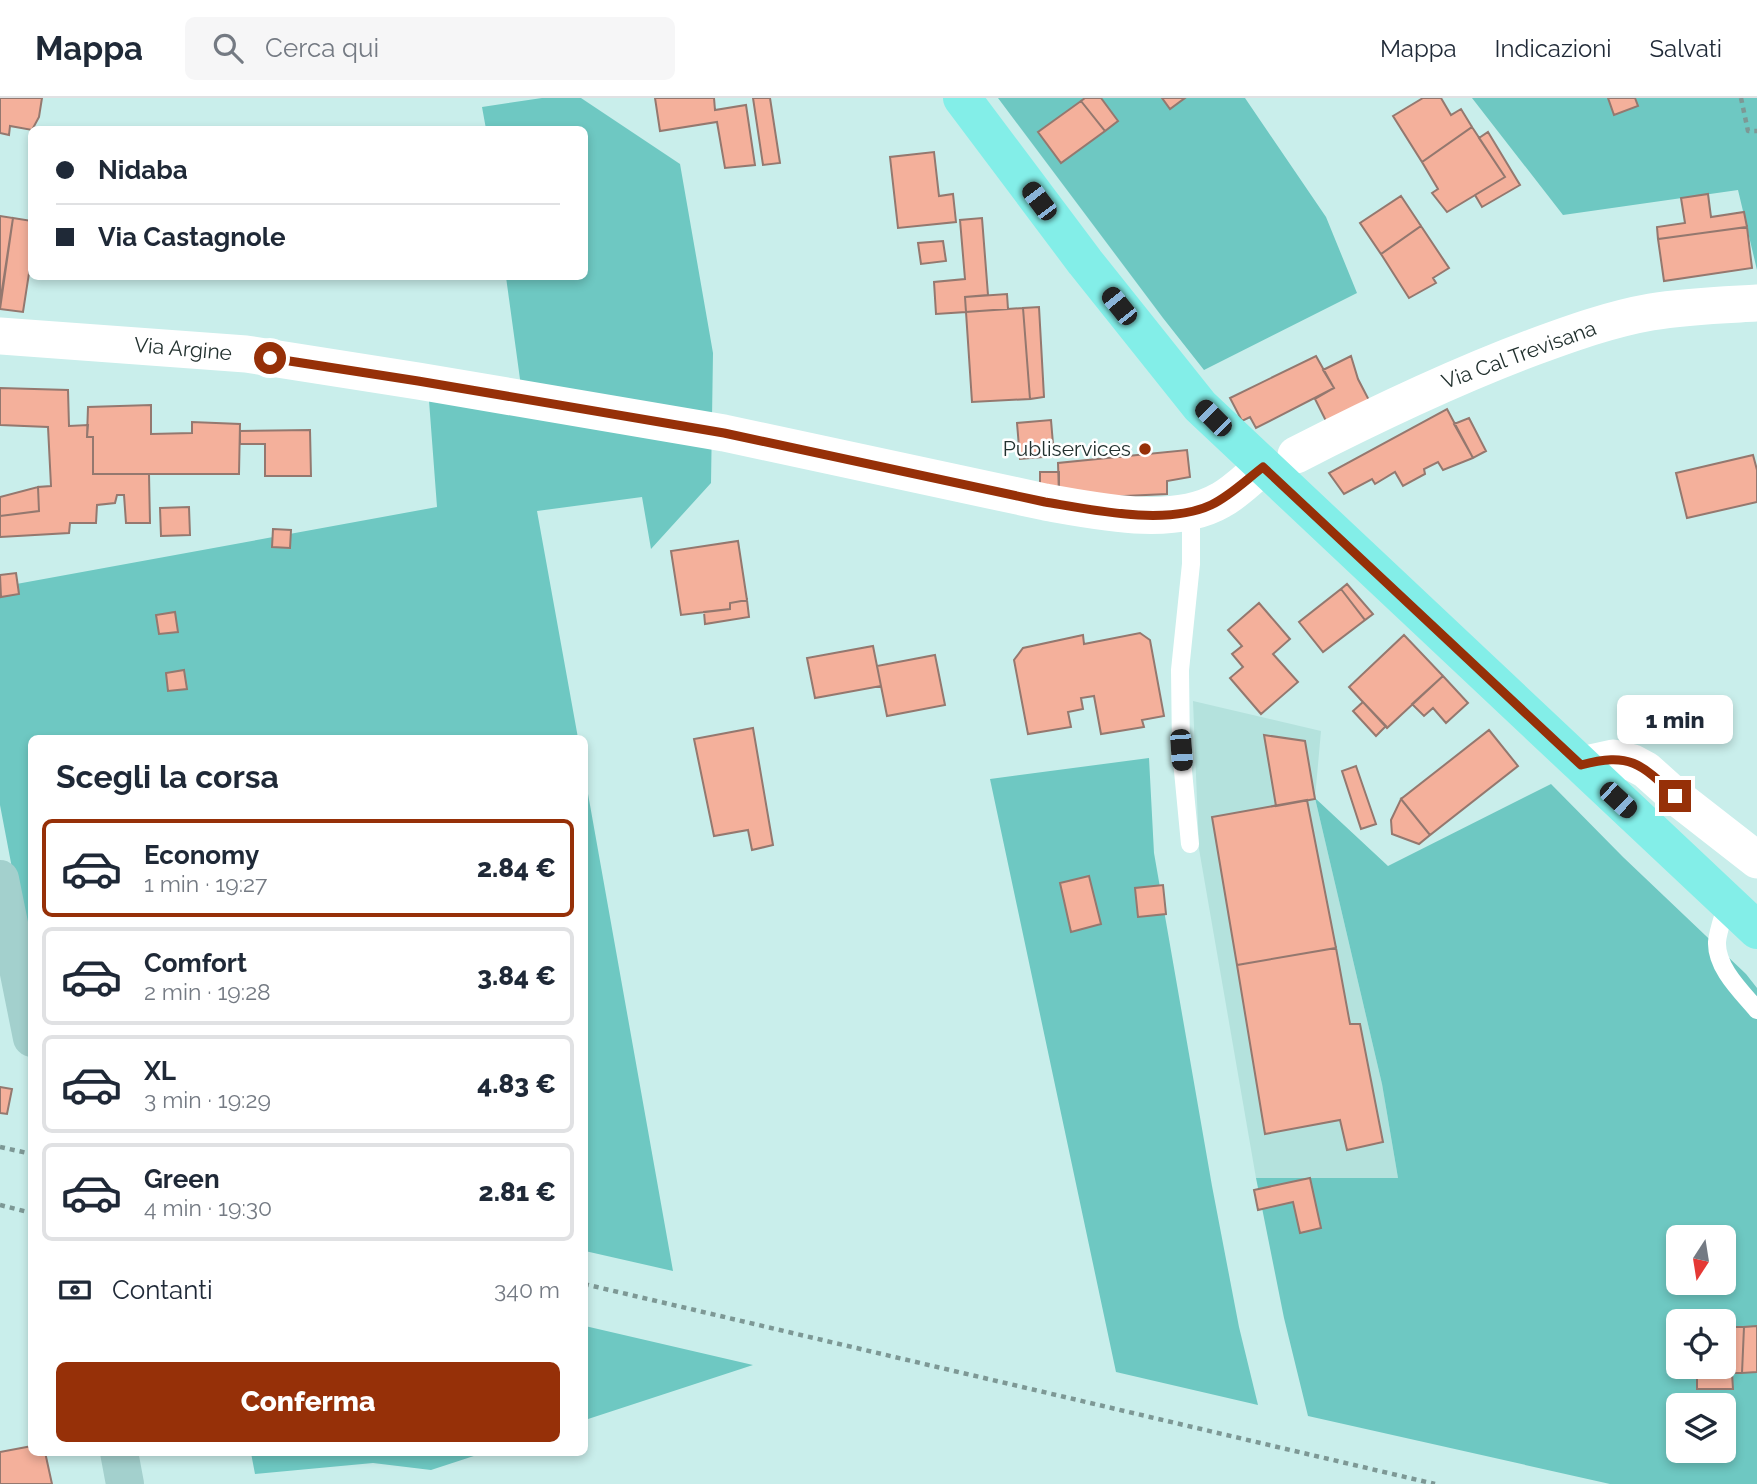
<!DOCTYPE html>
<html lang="it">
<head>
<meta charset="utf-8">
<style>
	:root { --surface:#fff; --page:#f6f6f7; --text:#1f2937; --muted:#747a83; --line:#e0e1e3; --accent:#963008 }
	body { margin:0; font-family:Raleway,sans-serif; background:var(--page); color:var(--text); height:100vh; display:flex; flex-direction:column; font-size:26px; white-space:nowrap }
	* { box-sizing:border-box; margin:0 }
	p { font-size:23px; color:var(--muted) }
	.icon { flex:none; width:38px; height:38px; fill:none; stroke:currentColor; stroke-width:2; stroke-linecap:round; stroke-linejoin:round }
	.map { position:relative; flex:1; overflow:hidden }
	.drawer { position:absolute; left:28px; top:637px; width:560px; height:721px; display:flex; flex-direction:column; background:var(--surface); border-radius:10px; box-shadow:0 4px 10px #0003 }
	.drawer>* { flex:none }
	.banner { position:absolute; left:28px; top:28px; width:560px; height:154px; border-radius:10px; box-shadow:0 4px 10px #0003; display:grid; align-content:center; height:154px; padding:0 28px; background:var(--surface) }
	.needle { width:46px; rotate:192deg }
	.tools { position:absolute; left:1666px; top:1127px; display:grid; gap:14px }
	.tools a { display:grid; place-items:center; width:70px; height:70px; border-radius:10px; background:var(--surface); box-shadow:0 4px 10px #0003; font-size:35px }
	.end { position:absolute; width:32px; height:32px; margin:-16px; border:9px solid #963008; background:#fff; box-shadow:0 0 0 4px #fff }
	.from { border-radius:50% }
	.bubble { position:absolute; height:49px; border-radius:10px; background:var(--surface); box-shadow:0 4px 10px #0003; font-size:23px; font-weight:800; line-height:49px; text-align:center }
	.car { position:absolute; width:21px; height:42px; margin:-21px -10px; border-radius:9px; box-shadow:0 0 5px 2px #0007; background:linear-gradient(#222 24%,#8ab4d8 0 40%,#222 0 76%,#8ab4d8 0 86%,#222 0) }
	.banner b { display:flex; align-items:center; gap:24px; height:66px; font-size:26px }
	.banner b+b { border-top:2px solid var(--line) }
	.banner i { width:18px; height:18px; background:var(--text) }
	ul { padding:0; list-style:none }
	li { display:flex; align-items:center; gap:21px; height:98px; margin:0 14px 10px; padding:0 14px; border:4px solid var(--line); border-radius:10px }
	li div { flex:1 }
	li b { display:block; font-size:26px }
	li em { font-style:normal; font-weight:800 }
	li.selected { border-color:var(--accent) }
	li>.icon { width:63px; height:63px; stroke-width:1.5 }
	h2 { padding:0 28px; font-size:32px; line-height:84px }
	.pay { display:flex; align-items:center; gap:18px; height:77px; padding:0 28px; font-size:26px }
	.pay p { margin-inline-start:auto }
	.cta { display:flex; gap:14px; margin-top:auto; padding:14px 28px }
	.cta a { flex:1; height:80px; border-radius:10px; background:var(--accent); color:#fff; font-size:28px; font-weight:800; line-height:80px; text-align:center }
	header { display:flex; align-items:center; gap:42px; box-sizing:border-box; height:98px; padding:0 35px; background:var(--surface); border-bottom:2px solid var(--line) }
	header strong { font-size:33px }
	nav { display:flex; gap:38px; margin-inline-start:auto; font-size:24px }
	.search { width:490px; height:63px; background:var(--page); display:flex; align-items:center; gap:18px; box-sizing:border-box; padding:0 24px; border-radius:10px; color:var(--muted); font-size:26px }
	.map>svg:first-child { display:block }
	.built { fill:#b4e2dd }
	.green { fill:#6ec8c2; fill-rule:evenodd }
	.building { fill:#f4b09b; stroke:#94786f; stroke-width:2 }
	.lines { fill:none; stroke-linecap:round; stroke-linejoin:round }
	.path { stroke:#7d9895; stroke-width:4.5; stroke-dasharray:5 5; stroke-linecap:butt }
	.lane { stroke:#fff; stroke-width:18 }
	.street { stroke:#fff; stroke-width:37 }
	.secondary { stroke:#a3d0cd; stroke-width:38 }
	.primary { stroke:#83eee8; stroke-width:38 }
	.route { stroke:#963008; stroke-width:9 }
	.poi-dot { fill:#963008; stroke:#fff; stroke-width:2.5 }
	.labels { text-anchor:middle; stroke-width:5; stroke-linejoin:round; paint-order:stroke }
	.street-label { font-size:21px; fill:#22312f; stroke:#fff }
	.poi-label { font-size:21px; fill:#22312f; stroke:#fff; text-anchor:end }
</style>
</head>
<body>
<header>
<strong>Mappa</strong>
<div class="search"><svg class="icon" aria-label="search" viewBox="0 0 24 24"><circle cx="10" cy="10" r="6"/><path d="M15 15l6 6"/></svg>Cerca qui</div>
<nav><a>Mappa</a><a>Indicazioni</a><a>Salvati</a></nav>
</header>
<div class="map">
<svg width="1757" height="1386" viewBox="0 0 1757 1386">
	<rect width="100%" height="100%" fill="#c9eeeb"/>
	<!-- built -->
	<path class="built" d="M1193,603L1321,633L1315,700L1382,986L1398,1080H1256L1199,751Z"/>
	<!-- green -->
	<path class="green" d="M542,0H581L680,66L713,255L711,385L651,451L642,399L537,413L578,640H32L31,870L0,707V489L437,409L427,276L523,303L506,179L584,178V32L486,31L482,9Z
		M998,0H1245L1326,119L1357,195L1204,272L1163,220Z
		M1472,0H1757V172L1738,92L1563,117Z
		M1149,660L1154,755L1212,1088L1239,1229L1258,1307L1116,1274L990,681Z
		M585,679L673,1173L585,1153Z
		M1551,686L1623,759L1746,876L1757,890V1386H1610L1308,1318L1284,1220L1256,1080H1398L1382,986L1315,700L1388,768ZM1678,1139H1724V1185H1678ZM1678,1223H1724V1269H1678ZM1678,1307H1724V1353H1678Z
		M585,1228L753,1267L585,1322Z
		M251,1355V1354L483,1355L431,1372L373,1365L255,1376Z"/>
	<!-- building -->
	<path class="building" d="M0,0H42L39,19L32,32L10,28L9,37L0,35Z
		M655,0H714L715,12L746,7L755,67L725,70L717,24L660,33Z
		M753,0H770L780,65L763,67Z
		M1085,0H1101L1118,23L1105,33L1081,3Z
		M1162,0H1185L1170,11Z
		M1423,0H1441L1451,17L1461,11L1472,29L1422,64L1393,18Z
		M1608,0H1635L1638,8L1614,17Z
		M1081,3L1105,33L1061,65L1038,34Z
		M1472,29L1505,79L1447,114L1432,95L1438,91L1422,64Z
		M1488,34L1520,87L1482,109L1475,97L1505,79L1479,40Z
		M934,54L939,98L953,96L956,124L898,130L890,59Z
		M1708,96L1711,119L1744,114L1747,129L1658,141L1657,129L1685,125L1681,100Z
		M1401,98L1421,128L1381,156L1360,125Z
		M0,118L13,120L0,205Z
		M13,120L32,123V156L23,214L0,211Z
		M982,120L988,197L965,199L966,214L936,216L934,184L965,181L960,122Z
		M1421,128L1449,170L1433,180L1436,185L1409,200L1381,156Z
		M1747,129L1752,170L1664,183L1658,141Z
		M943,143L946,163L921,166L918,145Z
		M1007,196L1008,211L966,214L965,199Z
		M1039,209L1044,299L1030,301L1023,210Z
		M1023,210L1030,301L972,304L966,214Z
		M1316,258L1334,290L1256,330L1250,319L1242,323L1230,300Z
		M1351,258L1358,281L1372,308L1329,329L1315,301L1334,290L1323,272Z
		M0,290L68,292L69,328L88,327L87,339H93V376H149L150,425H126L124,397H117L115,405L97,407L96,425H70L69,435L0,439V418L39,413L38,389L51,388L48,329L0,327Z
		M151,307V336L192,335V324L240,326L239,376H93V339H87L88,309Z
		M1447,311L1473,360L1443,372L1438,364L1424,371L1425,376L1403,388L1395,374L1375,386L1372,381L1344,396L1329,375Z
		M1469,320L1486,353L1473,360L1454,326Z
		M1051,322L1054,358L1020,361L1017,325Z
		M310,332L311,378H265V346H240V333Z
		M1187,352L1190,379L1167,383V396L1103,399L1059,397L1058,365Z
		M1753,357L1757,372V404L1687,420L1676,375Z
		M1040,374H1059V392H1040Z
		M38,389L39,413L0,418V399Z
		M189,409L190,437L161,438L160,410Z
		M273,431L291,432L290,450L272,449Z
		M738,443L747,502L730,505V511L681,517L671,453Z
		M16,475L19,496L1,499L0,477Z
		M1347,486L1373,516L1365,522L1341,491Z
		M1341,491L1365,522L1323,554L1299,524Z
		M747,502L749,519L705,526L704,514L730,511V505Z
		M1259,505L1290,541L1273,556L1298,584L1261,616L1230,580L1243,569L1232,556L1242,548L1228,532Z
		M175,514L178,534L159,536L156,517Z
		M1140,535L1150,542L1164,618L1142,622L1144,629L1101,636L1094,598L1081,600L1083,611L1068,614L1071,629L1028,636L1014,562L1023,550L1083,537L1084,546Z
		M1404,537L1443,578L1387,630L1349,589Z
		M873,548L881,588L815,600L807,560Z
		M935,557L945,607L887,618L877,568Z
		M184,572L187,591L168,593L166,575Z
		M1443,578L1468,605L1446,625L1433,610L1424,618L1412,606Z
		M1363,604L1386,628L1376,638L1353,613Z
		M753,630L773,747L752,752L748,732L714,738L694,641Z
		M1489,632L1518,668L1430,737L1401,701Z
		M1264,637L1305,643L1315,701L1276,708Z
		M1356,668L1376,726L1361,731L1342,673Z
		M1401,701L1430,737L1419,746L1392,736L1391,722Z
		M1307,702L1336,850L1237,867L1212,719Z
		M1089,778L1101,826L1071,834L1060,785Z
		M1163,787L1166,816L1138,819L1135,790Z
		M1336,850L1350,926H1360L1383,1044L1347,1052L1340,1022L1265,1036L1237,867Z
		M0,989L12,991L7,1016L0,1015Z
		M1310,1080L1321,1130L1300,1135L1293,1104L1258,1112L1254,1092Z
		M1696,1217H1734V1229H1724V1223H1696Z
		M1757,1228V1274L1742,1275L1744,1229Z
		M1724,1229H1744L1742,1275H1697V1269H1724Z
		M1697,1275H1732L1733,1291H1697Z
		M32,1348V1354H45L52,1386H0V1354Z"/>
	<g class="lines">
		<!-- path -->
		<path class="path" d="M1741,0L1748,33H1757
			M0,1049L32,1056
			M0,1107L32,1115
			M584,1186L1435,1386"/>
		<!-- lane -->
		<path class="lane" d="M1190,746L1181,652L1180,572L1191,466V414
			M1727,805C1724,817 1718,832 1717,844C1716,870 1742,894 1757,912"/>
		<!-- street -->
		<path class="street" d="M0,238L246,256L418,283L724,335L1045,404C1097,413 1173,430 1221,402C1236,394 1249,380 1263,369
			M1296,357C1374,317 1451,280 1534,249C1572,235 1611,221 1651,214C1686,208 1721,207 1757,205
			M1581,667L1613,660L1633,665L1646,672L1675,698L1757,762"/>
		<!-- secondary -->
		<path class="secondary" d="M0,781L32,940
			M119,1354L125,1386"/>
		<!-- primary -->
		<path class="primary" d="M962,0L1085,164L1200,308L1757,832"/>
	</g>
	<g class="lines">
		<!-- route -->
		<path class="route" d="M270,260L418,283L724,335L1045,404C1093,412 1166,428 1211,407C1230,398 1246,382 1263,369L1581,667C1629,654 1641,665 1675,698"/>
	</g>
	<!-- markers -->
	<circle class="poi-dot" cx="1145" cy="351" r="7"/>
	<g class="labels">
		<!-- street labels -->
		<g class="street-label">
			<text transform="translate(183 251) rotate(5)" y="7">Via Argine</text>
			<text transform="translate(1519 257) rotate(-20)" y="7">Via Cal Trevisana</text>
		</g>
		<!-- poi labels -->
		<g class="poi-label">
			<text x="1131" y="358">Publiservices</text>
		</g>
	</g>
</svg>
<div class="tools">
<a><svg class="needle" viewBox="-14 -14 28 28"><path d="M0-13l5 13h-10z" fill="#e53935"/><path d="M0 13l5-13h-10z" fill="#747a83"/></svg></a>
<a><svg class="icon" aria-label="locate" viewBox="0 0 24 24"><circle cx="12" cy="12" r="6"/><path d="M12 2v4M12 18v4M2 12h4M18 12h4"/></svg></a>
<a><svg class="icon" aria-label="layers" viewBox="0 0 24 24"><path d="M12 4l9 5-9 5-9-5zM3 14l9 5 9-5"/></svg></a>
</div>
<i class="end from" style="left:270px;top:260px"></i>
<i class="end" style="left:1675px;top:698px"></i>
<div class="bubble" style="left:1617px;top:597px;width:116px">1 min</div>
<i class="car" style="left:1039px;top:103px;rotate:323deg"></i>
<i class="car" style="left:1119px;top:208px;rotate:321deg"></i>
<i class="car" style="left:1213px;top:320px;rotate:315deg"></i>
<i class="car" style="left:1181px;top:652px;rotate:176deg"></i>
<i class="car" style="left:1618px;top:702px;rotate:133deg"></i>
<div class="banner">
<b><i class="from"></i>Nidaba</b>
<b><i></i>Via Castagnole</b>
</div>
<section class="drawer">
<h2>Scegli la corsa</h2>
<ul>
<li class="selected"><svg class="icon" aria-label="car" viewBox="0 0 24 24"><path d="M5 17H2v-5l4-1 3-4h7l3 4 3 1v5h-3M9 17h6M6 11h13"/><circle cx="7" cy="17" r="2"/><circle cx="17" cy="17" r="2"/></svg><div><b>Economy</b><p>1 min · 19:27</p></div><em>2.84 €</em></li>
<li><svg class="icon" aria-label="car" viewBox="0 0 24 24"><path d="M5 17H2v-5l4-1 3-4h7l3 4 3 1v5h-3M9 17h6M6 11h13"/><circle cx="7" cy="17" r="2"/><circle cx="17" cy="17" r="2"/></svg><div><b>Comfort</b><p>2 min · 19:28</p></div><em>3.84 €</em></li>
<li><svg class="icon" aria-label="car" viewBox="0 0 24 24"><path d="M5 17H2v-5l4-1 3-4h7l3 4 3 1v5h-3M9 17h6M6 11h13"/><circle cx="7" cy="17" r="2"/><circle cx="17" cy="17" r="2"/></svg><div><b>XL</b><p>3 min · 19:29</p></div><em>4.83 €</em></li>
<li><svg class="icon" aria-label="car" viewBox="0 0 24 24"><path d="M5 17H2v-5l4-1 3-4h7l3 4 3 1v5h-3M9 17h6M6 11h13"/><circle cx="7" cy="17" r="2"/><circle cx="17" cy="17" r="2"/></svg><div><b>Green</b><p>4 min · 19:30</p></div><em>2.81 €</em></li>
</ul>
<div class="pay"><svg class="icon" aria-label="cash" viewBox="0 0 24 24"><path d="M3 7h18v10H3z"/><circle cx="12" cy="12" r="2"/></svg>Contanti<p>340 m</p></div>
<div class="cta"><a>Conferma</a></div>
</section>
</div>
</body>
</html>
